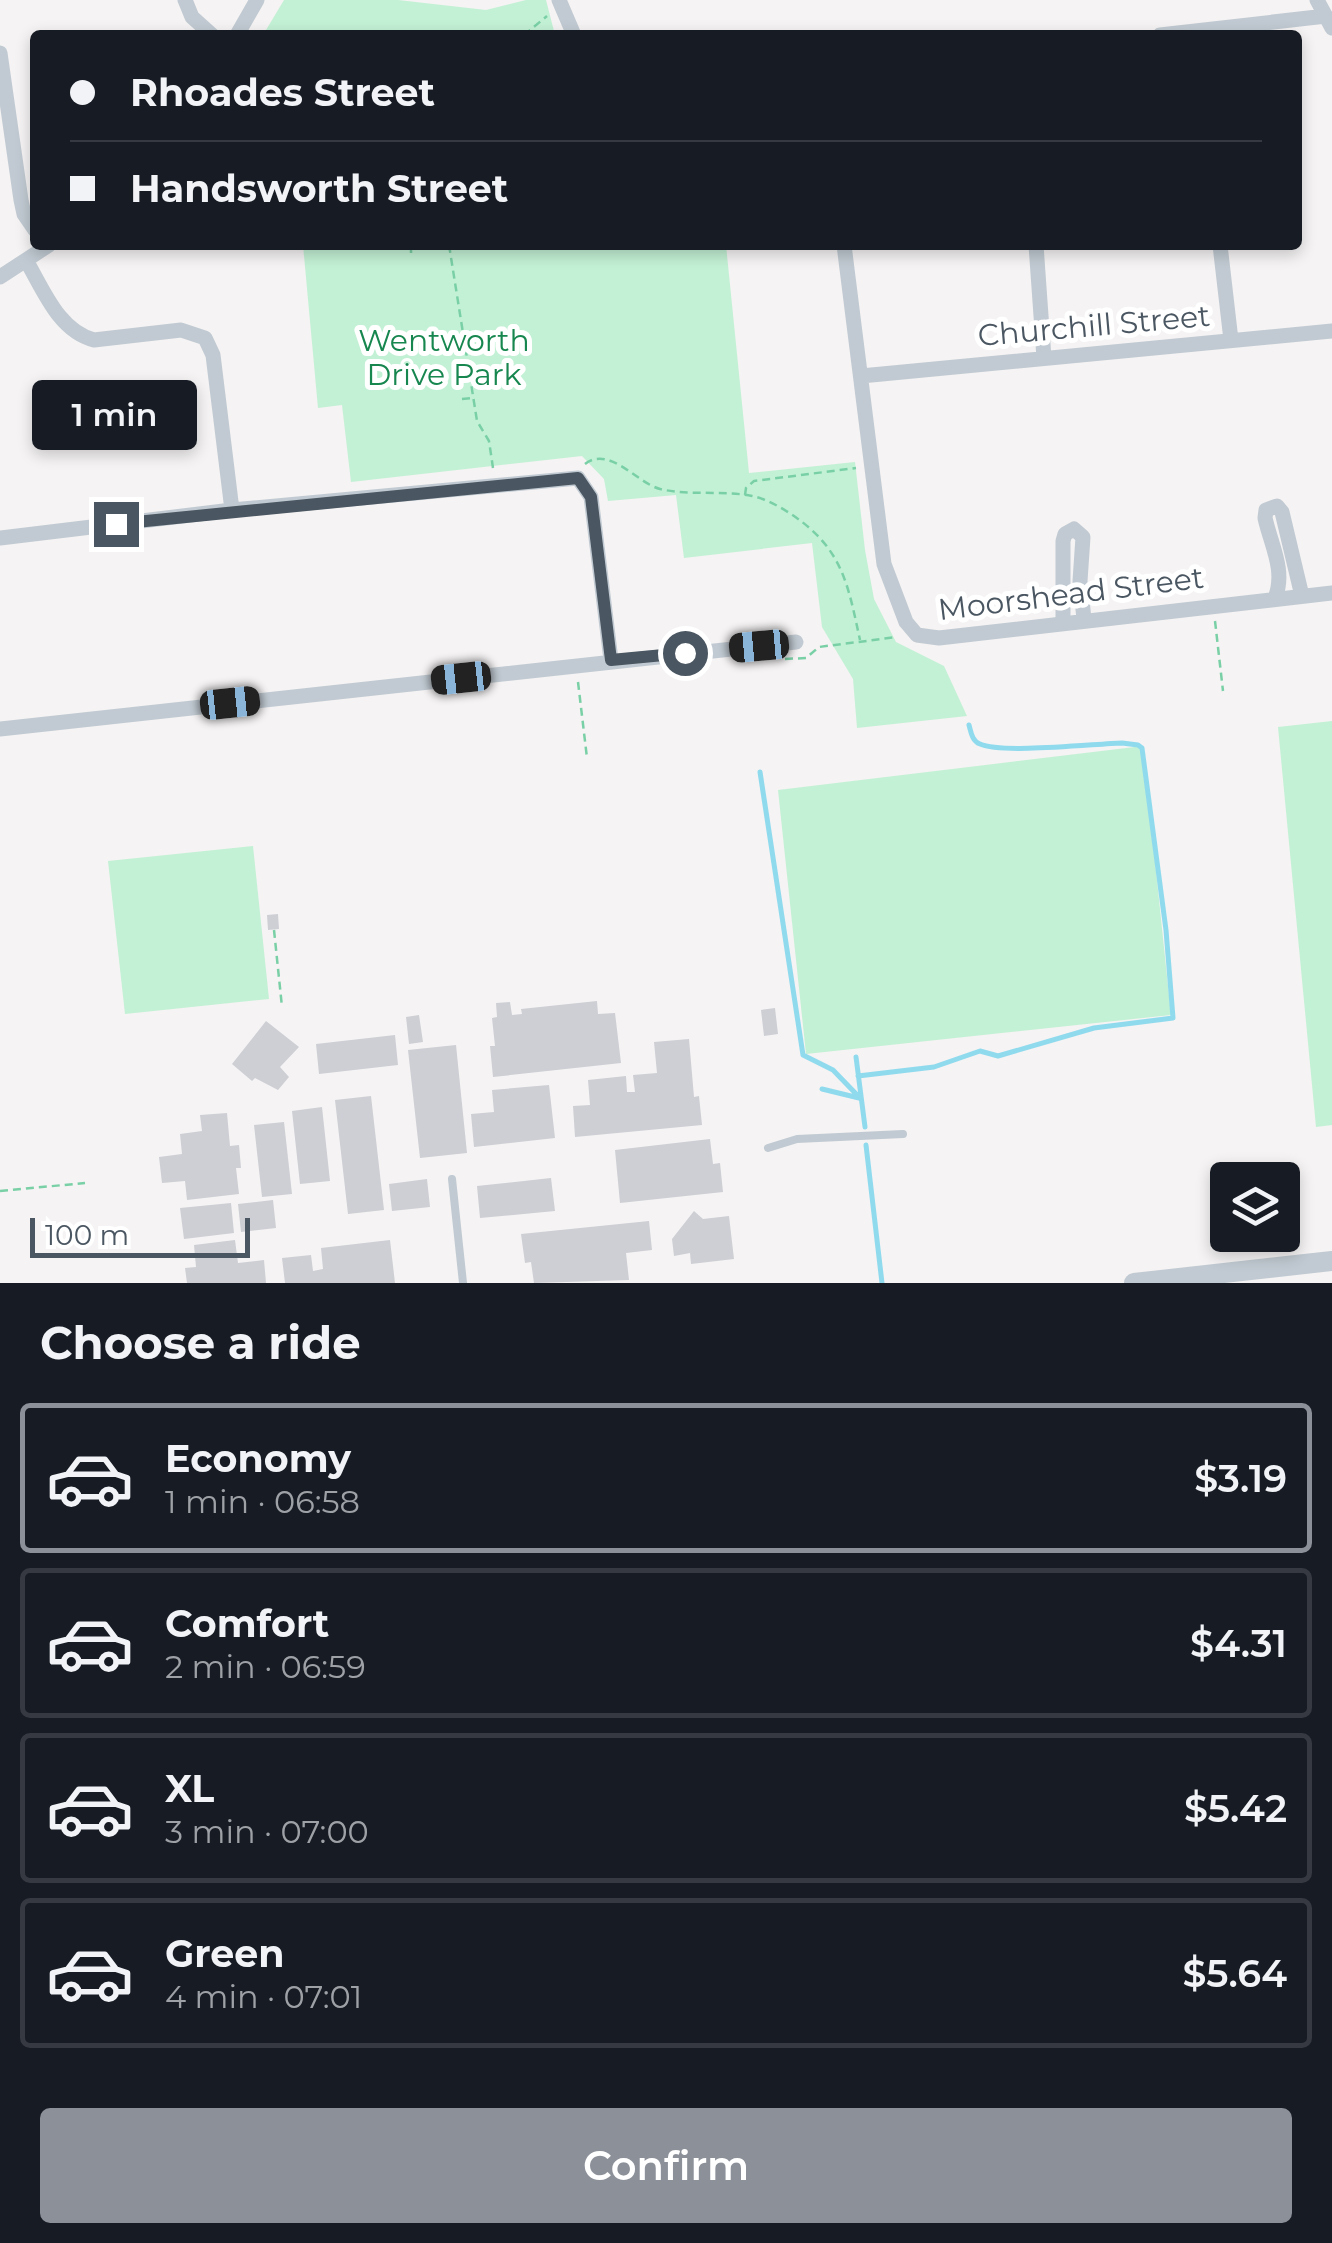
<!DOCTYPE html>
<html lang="en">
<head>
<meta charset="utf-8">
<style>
	:root { --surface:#171b24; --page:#20242c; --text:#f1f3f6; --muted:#9ea1a6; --line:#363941; --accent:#8c9099 }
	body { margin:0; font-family:Montserrat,sans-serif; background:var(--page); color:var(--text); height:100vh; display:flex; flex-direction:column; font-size:38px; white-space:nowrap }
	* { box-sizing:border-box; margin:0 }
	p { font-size:32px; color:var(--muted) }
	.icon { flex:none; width:55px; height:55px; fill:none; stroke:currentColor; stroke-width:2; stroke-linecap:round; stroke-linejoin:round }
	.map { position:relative; height:1283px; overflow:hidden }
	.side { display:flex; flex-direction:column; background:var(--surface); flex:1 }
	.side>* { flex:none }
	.top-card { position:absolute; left:30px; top:30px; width:1272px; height:220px; border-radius:10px; box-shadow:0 5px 15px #0003; display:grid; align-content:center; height:220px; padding:0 40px; background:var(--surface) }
	.buttons { position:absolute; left:1210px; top:1162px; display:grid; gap:20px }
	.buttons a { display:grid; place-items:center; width:90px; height:90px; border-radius:10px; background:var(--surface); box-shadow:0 5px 15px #0003; font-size:50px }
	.scale { position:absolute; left:30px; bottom:25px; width:220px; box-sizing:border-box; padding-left:10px; border:5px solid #4a5661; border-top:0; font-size:28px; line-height:35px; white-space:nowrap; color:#4a5661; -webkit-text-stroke:8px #fff; paint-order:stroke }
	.end { position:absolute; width:45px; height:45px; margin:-22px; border:12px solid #4a5661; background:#fff; box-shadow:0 0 0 5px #fff }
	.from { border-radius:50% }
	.bubble { position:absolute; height:70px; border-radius:10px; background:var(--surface); box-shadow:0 5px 15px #0003; font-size:32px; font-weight:600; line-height:70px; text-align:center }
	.car { position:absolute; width:30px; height:60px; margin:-30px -15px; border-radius:12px; box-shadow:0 0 8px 2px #0007; background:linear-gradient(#222 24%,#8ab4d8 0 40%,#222 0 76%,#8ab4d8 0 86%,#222 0) }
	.top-card b { display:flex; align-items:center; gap:35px; height:95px; font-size:38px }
	.top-card b+b { border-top:2px solid var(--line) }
	.top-card i { width:25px; height:25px; background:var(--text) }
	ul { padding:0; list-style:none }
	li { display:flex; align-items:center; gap:30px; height:150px; margin:0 20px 15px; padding:0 20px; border:5px solid var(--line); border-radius:10px }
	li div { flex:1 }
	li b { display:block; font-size:38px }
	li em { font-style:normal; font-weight:600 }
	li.current { border-color:var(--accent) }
	li>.icon { width:90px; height:90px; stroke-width:1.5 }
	h2 { padding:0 40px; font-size:45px; line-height:120px }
	.button { display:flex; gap:20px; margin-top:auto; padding:20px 40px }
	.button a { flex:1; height:115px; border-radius:10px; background:var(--accent); color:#fff; font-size:40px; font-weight:600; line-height:115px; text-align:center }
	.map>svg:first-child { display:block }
	.green { fill:#c3f1d5 }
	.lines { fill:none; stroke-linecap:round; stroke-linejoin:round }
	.stream { stroke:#90daee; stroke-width:5 }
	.building { fill:#cdcfd5 }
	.path { stroke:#7ad0a6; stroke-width:2.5; stroke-dasharray:8 5; stroke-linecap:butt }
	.service { stroke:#c1cad2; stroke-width:8 }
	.minor { stroke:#c1cad2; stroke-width:15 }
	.tertiary { stroke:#c1cad2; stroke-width:20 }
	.route { stroke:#4a5661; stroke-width:12 }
	.labels { text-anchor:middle; stroke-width:10; stroke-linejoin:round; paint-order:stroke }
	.street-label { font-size:30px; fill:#4a5661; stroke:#fff }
	.park-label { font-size:30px; fill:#17864f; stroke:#fff }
</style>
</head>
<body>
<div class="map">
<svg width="1332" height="1283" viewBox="0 0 1332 1283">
	<rect width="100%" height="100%" fill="#f5f3f3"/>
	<!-- green -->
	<path class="green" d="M284,0H398L486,10L526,0H546L555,35H263Z
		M303,245H726L749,473L855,462L865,550L874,599L896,642L944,666L967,716L857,728L853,679L822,627L812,543L684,558L676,495L608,501L604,479L582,456L351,482L342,405L318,408Z
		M1332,721V1125L1316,1127L1278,727Z
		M1143,746L1171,1015L806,1054L778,790Z
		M253,846L269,999L125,1014L108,861Z"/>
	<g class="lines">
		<!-- stream -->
		<path class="stream" d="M760,772L803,1055L833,1070L861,1099
			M856,1057L865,1127
			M858,1076L934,1067L980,1051L998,1056L1094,1028L1173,1018L1166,930L1142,748L1138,745L1122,743C1092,744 1003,754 980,744C972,741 971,732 969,725
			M822,1089L859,1098
			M866,1145L882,1283"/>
	</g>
	<!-- building -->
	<path class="building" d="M278,914L279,929L268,930L267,915Z
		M597,1001L598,1014L615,1013L621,1063L493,1077L490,1046H495L492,1018L497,1017L496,1003L510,1002L512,1015L522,1014L521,1009Z
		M775,1008L778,1034L764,1036L761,1010Z
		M419,1015L423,1042L409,1044L406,1017Z
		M266,1021L299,1047L280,1067L289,1077L278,1090L255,1078L252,1081L232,1064Z
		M395,1035L398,1065L319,1074L316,1044Z
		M689,1039L694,1097L699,1096L702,1125L575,1137L573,1106L590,1105L588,1080L626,1076L627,1092H635L633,1075L657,1073L654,1042Z
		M456,1045L467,1153L420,1158L408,1050Z
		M549,1085L555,1138L474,1147L471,1114L494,1112L492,1090Z
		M371,1096L384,1210L348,1214L335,1100Z
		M322,1107L330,1181L300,1184L292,1111Z
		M227,1113L230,1146L239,1145L241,1168H236L239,1194L187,1200L185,1181L162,1183L159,1157L182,1154L180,1134L202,1131L200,1115Z
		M284,1122L292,1194L262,1197L254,1125Z
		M710,1139L713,1164L720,1163L723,1192L620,1203L615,1150Z
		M551,1178L555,1211L480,1218L477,1186Z
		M427,1179L430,1207L392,1211L389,1184Z
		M273,1200L276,1228L241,1232L238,1204Z
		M231,1203L234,1233L184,1239L180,1208Z
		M694,1211L703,1219L729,1216L734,1259L691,1264L690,1253L674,1256L672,1239Z
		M649,1221L652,1250L626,1253L629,1280L534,1283L531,1262L525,1263L521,1234Z
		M235,1240L238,1263L264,1260L266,1283H187L185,1268L196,1267L194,1245Z
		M390,1240L395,1283H285L282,1258L311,1255L313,1271L323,1269L321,1248Z"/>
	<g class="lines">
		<!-- path -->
		<path class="path" d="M524,35L547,16
			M411,245V255
			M449,245L477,421L489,441L493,468
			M462,399L472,398
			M585,464C609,445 637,483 660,489C690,496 723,490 752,496C767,499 782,508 794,516C843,550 848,585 860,640
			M745,495L746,488L754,481L856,468
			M1215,621L1223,691
			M785,659L806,658L819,647L897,637
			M578,682L587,758
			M274,930L282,1007
			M0,1191L85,1183"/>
		<!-- service -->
		<path class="service" d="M768,1148L797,1139L903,1134
			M452,1179L463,1283"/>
		<!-- minor -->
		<path class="minor" d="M185,0L192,17L212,35
			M559,0L574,35
			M1317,0L1332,28
			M237,35L257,0
			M1160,35L1326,16
			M0,53L21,200L24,214L35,230
			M844,245L884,564L906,622L917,635L939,638L1332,593
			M1036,245L1044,358
			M1220,245L1231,340
			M27,262C44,291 59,331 94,340L181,330L205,338L213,355L232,510
			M0,277L49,245
			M861,376L1332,331
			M0,538L232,510L578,478L591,497L611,660
			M1275,598C1286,571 1271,545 1265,518L1266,510L1277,506L1282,512L1302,596
			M1063,622V541L1065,534L1074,529L1083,537L1080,581L1084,619
			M0,729L796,642"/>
		<!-- tertiary -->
		<path class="tertiary" d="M1134,1283L1332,1261"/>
	</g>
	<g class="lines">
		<!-- route -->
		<path class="route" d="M116,524L578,478L591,497L611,660L685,653"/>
	</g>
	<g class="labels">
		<!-- street labels -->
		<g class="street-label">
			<text transform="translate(1094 326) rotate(-5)" y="10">Churchill Street</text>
			<text transform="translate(1071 594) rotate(-7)" y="10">Moorshead Street</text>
		</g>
		<!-- park labels -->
		<g class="park-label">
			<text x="444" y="351">Wentworth<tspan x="444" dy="34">Drive Park</tspan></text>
		</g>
	</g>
</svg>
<div class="buttons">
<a><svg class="icon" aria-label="layers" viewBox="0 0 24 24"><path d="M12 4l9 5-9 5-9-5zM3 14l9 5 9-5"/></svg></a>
</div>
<div class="scale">100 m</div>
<i class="end from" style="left:685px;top:653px"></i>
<i class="end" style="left:116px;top:524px"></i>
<div class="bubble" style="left:32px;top:380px;width:165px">1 min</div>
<i class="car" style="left:759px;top:646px;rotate:265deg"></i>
<i class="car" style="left:461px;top:678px;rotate:264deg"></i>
<i class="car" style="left:230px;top:703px;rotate:84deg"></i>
<div class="top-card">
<b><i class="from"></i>Rhoades Street</b>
<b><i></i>Handsworth Street</b>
</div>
</div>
<section class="side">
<h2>Choose a ride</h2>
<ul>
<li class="current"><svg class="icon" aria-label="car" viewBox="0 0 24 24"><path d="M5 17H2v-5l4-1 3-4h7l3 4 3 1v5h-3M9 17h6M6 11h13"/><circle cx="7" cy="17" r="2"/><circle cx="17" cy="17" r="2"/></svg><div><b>Economy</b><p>1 min · 06:58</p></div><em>$3.19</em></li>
<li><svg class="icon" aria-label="car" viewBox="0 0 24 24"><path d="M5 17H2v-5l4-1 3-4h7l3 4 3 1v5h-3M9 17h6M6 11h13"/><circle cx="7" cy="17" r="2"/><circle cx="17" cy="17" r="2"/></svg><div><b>Comfort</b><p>2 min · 06:59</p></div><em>$4.31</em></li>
<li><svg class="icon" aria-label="car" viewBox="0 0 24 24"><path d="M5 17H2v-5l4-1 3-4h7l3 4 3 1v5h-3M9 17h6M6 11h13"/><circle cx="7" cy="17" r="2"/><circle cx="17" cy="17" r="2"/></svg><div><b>XL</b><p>3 min · 07:00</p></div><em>$5.42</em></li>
<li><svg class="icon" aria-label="car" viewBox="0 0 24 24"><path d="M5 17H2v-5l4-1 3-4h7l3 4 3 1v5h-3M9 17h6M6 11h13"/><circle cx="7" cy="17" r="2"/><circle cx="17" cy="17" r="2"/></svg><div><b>Green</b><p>4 min · 07:01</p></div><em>$5.64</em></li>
</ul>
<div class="button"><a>Confirm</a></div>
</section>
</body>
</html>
